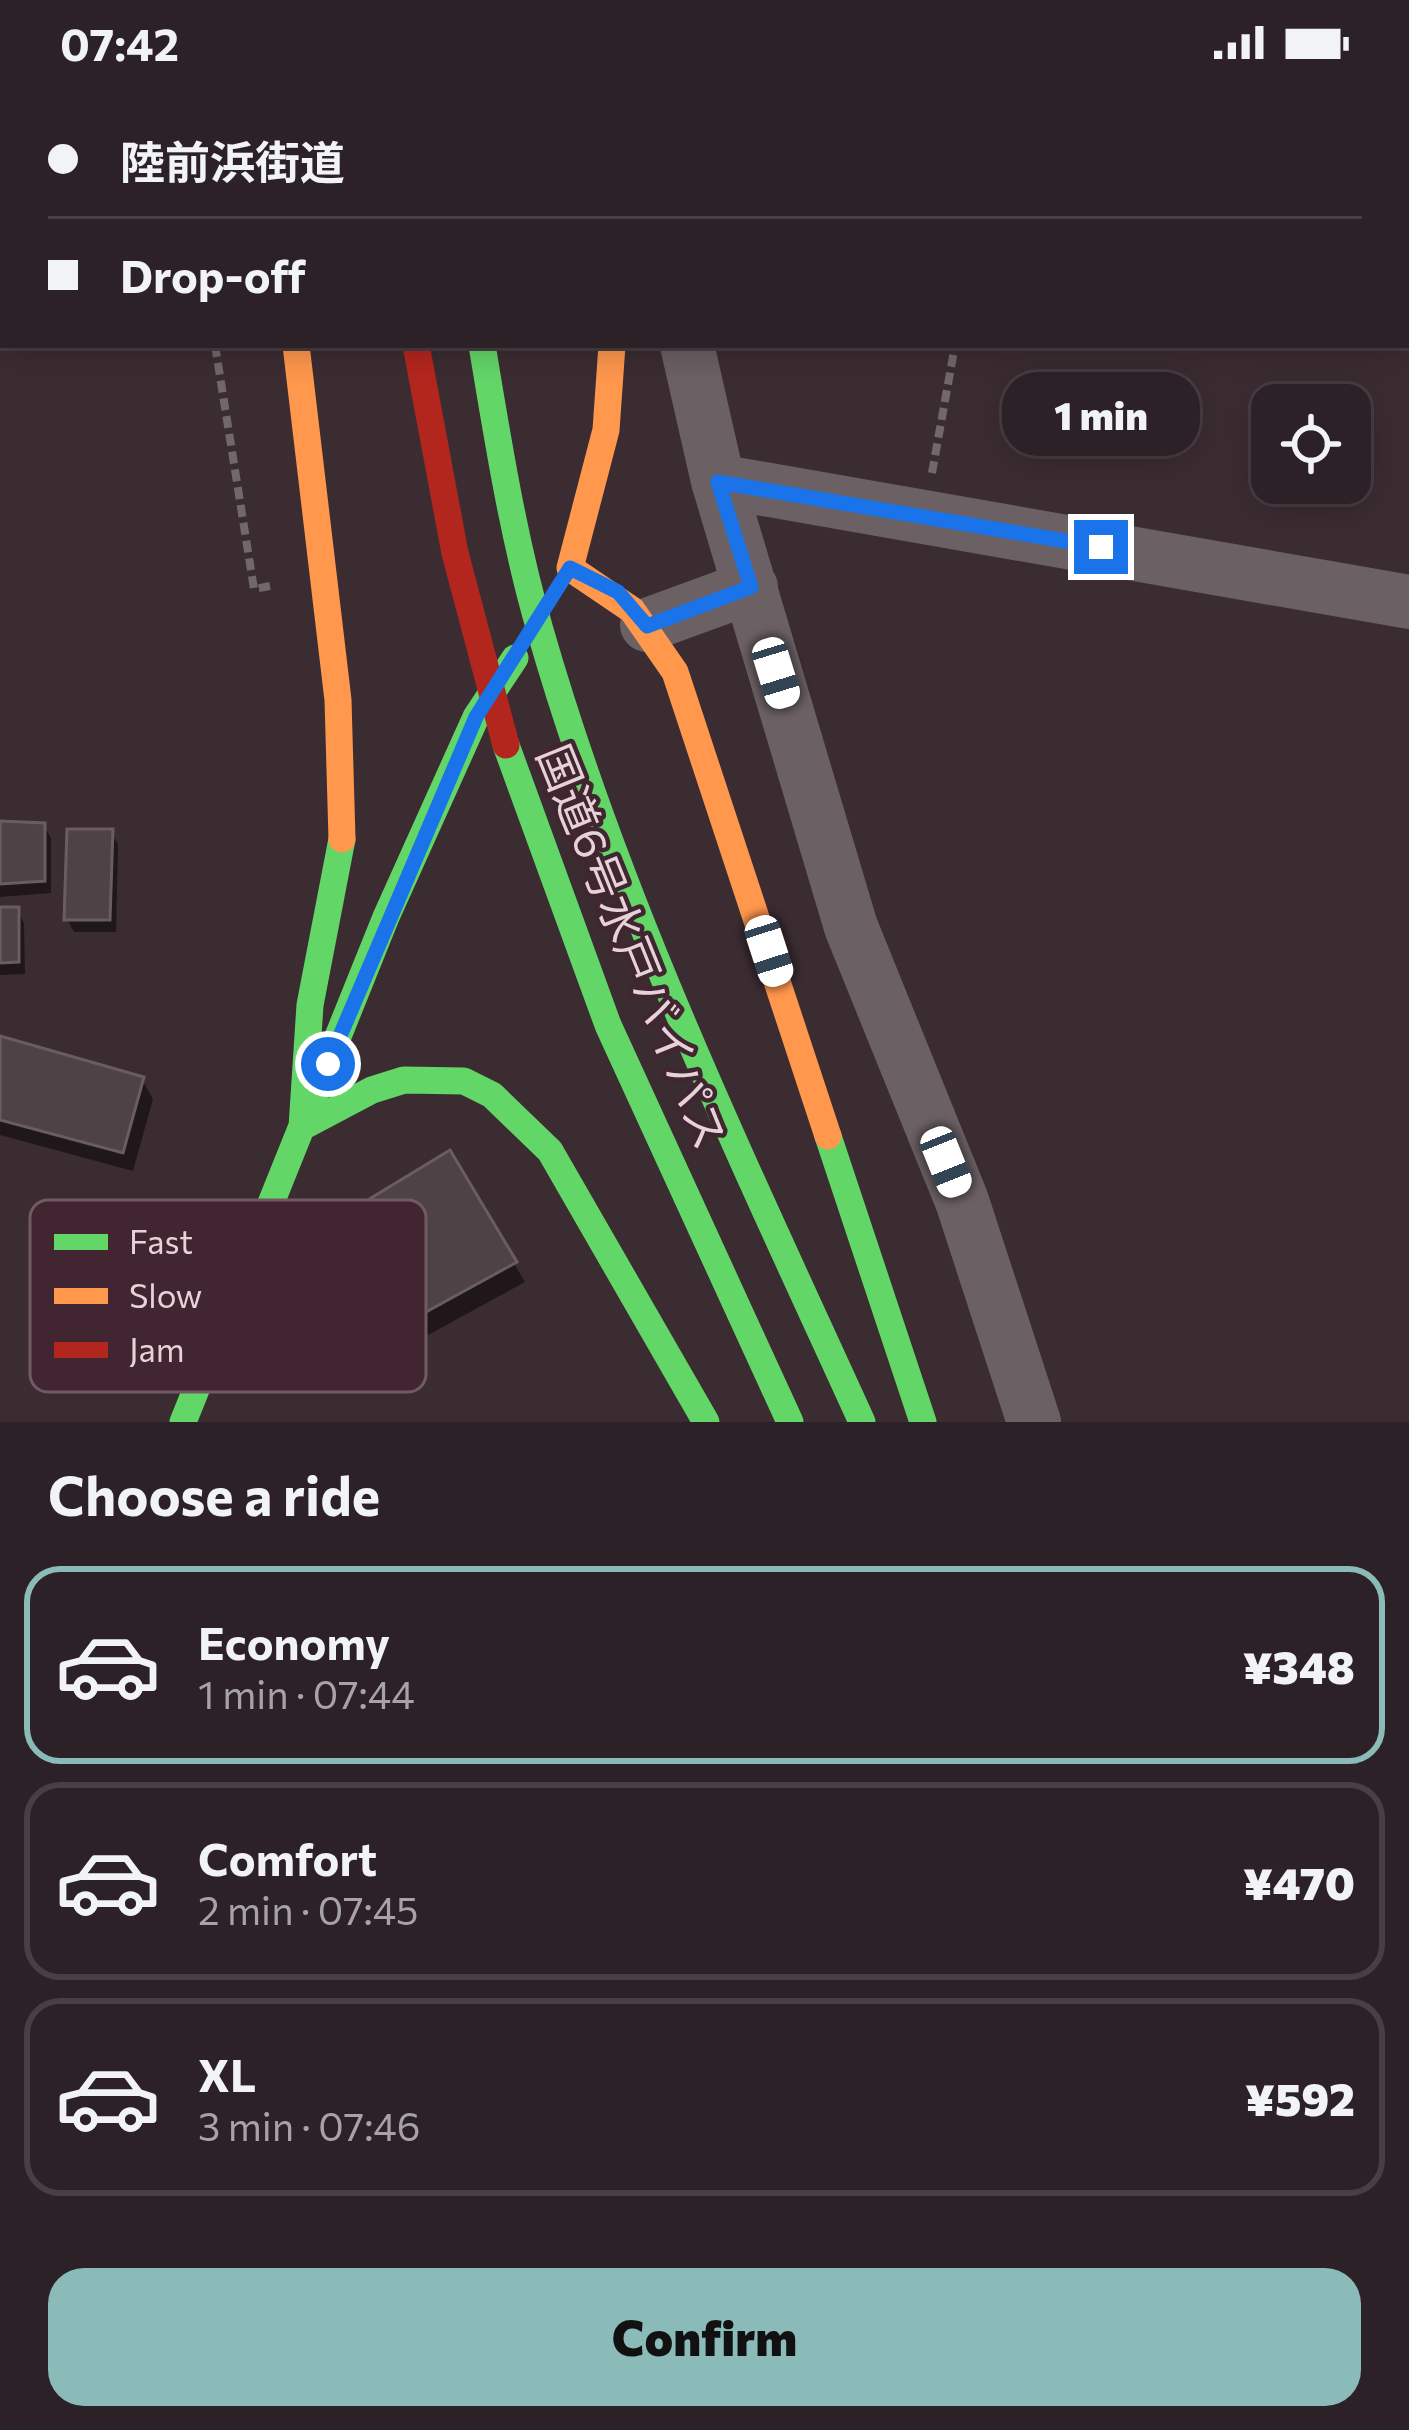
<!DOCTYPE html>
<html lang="en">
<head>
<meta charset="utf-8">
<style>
	:root { --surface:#2c2126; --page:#34292e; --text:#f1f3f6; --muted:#a6a3a7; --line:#483e43; --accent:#8bbbb9 }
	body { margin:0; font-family:Commissioner,"Noto Sans JP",sans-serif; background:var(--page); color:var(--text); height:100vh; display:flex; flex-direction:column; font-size:45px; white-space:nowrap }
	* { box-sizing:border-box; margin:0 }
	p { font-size:39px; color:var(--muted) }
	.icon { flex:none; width:66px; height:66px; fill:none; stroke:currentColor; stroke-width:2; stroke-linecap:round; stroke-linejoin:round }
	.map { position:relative; height:1338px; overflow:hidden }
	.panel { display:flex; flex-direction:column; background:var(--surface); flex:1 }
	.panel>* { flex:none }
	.top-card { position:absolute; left:0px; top:0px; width:1410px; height:264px; box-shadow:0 6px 30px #0003,0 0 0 3px var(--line); display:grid; align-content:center; height:264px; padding:0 48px; background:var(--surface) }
	.controls { position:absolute; left:1251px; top:300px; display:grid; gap:24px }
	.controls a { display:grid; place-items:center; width:120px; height:120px; border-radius:24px; background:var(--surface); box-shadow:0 6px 30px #0003,0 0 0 3px var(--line); font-size:60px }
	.end { position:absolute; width:54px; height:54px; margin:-27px; border:15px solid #1a73e8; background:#fff; box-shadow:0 0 0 6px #fff }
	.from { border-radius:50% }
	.bubble { position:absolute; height:84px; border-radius:36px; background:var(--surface); box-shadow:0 6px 30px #0003,0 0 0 3px var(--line); font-size:39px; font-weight:800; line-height:84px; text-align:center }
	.car { position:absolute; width:36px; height:72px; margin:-36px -18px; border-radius:15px; box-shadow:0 0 9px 3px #0007; background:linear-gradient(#fff 24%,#345 0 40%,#fff 0 76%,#345 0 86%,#fff 0) }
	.top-card b { display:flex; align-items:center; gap:42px; height:114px; font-size:45px }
	.top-card b+b { border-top:3px solid var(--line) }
	.top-card i { width:30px; height:30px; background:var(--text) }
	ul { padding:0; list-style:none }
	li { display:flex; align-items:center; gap:36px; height:198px; margin:0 24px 18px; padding:0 24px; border:6px solid var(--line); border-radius:36px }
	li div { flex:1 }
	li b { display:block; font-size:45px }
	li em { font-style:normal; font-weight:800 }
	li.current { border-color:var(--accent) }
	li>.icon { width:108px; height:108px; stroke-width:1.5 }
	h2 { padding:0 48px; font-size:54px; line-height:144px }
	.primary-button { display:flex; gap:24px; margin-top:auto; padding:24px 48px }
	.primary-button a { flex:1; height:138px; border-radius:36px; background:var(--accent); color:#111; font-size:48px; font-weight:800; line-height:138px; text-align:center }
	.status { display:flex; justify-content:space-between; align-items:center; height:84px; padding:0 60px; background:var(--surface); direction:ltr }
	.status svg { height:33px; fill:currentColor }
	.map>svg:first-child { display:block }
	.shadow { fill:#0007 }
	.building { fill:#4f4247; stroke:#6a5d62; stroke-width:3 }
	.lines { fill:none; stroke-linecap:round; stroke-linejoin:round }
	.path { stroke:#71686b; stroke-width:8; stroke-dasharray:12 6; stroke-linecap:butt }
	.street { stroke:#6b6064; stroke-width:54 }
	.fast { stroke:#63d668; stroke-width:27 }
	.slow { stroke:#ff974d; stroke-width:27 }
	.jam { stroke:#b3261e; stroke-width:27 }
	.route { stroke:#1a73e8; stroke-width:15 }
	.labels { text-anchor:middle; stroke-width:9; stroke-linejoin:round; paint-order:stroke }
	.street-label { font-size:45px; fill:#e5d3d9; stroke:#412631 }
	.key { fill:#412631; stroke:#725a63; stroke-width:3 }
	.key-label { font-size:33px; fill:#e5d3d9 }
</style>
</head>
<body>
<div class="status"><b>07:42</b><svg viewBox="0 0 49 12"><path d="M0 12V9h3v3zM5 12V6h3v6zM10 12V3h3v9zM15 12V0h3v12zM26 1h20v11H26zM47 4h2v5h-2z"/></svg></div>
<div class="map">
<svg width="1409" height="1338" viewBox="0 0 1409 1338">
	<rect width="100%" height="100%" fill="#3b2c32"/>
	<!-- shadow -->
	<path class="shadow" d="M0,740L44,742L51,754V809L0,813Z
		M111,748L118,760L116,848H74L67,835Z
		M0,826H17L24,839L25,890L0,891Z
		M0,956L142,996L153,1015L133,1087L0,1051Z
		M449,1070L525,1198L428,1251L362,1147Z"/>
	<!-- building -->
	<path class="building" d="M0,737L45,739V797L0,800Z
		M67,745H113L110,836H64Z
		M0,823H19V878L0,879Z
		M0,952L144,993L123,1069L0,1036Z
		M450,1066L517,1178L415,1234L348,1128Z"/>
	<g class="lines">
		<!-- path -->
		<path class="path" d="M203,0V3
			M1002,3L1003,0
			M0,201H3
			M215,261L254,505L270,502
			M932,389L955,261"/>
		<!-- street -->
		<path class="street" d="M660,0V3
			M687,261L718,397L851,843L962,1117L1034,1338
			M718,397L1409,518
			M647,541L751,503"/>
		<!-- fast -->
		<path class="fast" d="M390,0V3
			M583,0L584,3
			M482,261C498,357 513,453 540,546C619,821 744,1079 862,1338
			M506,661L608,941L790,1338
			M302,1043L310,921L342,755
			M302,1043L372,1006L404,996L464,997L492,1011L550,1067L706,1338
			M828,1052L923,1338
			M183,1338L386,833L476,633L515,574"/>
		<!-- slow -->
		<path class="slow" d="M456,0V3
			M296,261L338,616L342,755
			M612,261L606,346L570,484L632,526L675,588L828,1052"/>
		<!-- jam -->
		<path class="jam" d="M282,0V3
			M416,261L455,469L506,661"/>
	</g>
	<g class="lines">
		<!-- route -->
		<path class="route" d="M328,980L476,633L570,484L618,508L647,542L751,503L718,398L1101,463"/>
	</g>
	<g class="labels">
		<!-- street labels -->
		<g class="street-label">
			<text transform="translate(632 863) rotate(68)" y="16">国道6号水戸バイパス</text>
		</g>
	</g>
	<!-- legend -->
	<rect x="30" y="1116" width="396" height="192" rx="18" class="key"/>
	<rect x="54" y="1150" width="54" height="16" fill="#63d668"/>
	<rect x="54" y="1204" width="54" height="16" fill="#ff974d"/>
	<rect x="54" y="1258" width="54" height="16" fill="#b3261e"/>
	<g class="key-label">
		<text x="129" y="1170">Fast</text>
		<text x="129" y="1224">Slow</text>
		<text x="129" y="1278">Jam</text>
	</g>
</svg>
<div class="controls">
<a><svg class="icon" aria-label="locate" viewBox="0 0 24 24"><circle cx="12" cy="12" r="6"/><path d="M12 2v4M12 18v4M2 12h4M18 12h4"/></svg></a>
</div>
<i class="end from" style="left:328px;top:980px"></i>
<i class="end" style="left:1101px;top:463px"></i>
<div class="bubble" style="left:1002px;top:288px;width:198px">1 min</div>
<i class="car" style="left:776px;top:589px;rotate:163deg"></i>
<i class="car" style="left:769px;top:867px;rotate:162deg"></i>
<i class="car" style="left:946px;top:1078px;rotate:158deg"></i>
<div class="top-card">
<b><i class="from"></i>陸前浜街道</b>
<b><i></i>Drop-off</b>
</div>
</div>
<section class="panel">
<h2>Choose a ride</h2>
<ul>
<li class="current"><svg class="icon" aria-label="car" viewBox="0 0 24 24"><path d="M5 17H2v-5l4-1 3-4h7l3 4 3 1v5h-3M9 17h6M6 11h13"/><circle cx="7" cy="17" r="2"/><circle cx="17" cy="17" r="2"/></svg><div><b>Economy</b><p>1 min · 07:44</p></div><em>¥348</em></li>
<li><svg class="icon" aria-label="car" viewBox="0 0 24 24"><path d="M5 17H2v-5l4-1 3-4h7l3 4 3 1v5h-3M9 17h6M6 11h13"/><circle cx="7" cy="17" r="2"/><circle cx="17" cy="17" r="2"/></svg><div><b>Comfort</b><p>2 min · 07:45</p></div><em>¥470</em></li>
<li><svg class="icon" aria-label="car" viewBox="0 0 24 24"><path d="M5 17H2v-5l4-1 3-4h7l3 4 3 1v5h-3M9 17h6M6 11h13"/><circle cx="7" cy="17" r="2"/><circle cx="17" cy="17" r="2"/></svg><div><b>XL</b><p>3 min · 07:46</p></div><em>¥592</em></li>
</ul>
<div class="primary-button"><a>Confirm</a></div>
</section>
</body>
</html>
